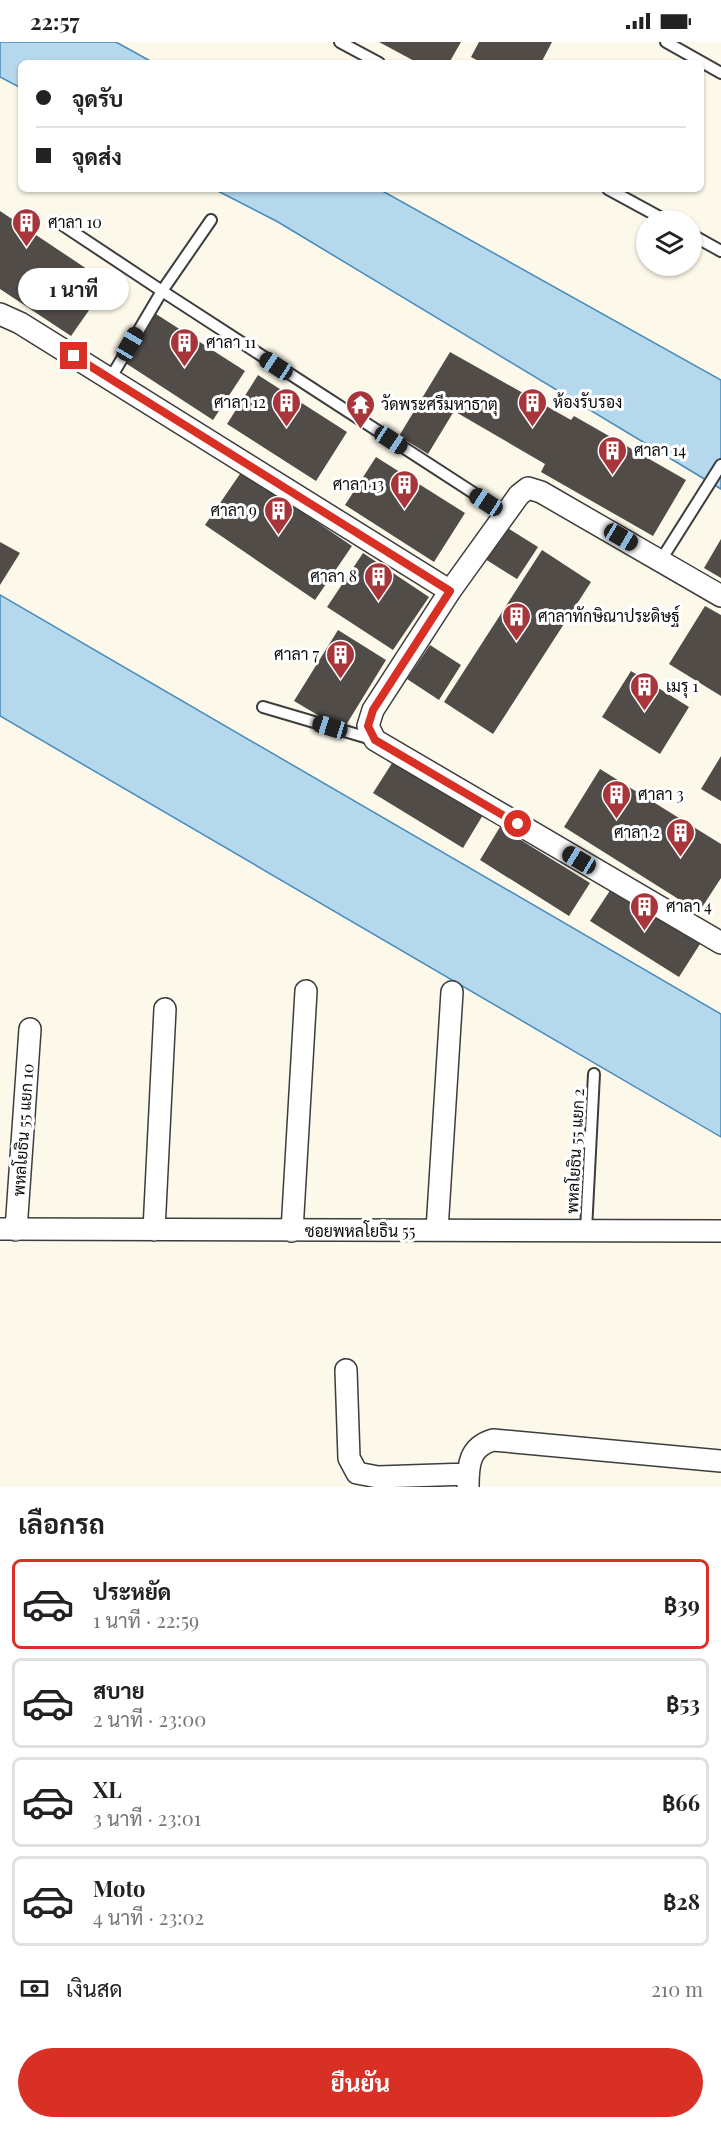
<!DOCTYPE html>
<html lang="th">
<head>
<meta charset="utf-8">
<style>
	:root { --surface:#fff; --page:#f2f2f2; --text:#222; --muted:#767676; --line:#e0e0e0; --accent:#d93025 }
	body { margin:0; font-family:"Playfair Display",Sarabun,serif; background:var(--page); color:var(--text); height:100vh; display:flex; flex-direction:column; font-size:22px; white-space:nowrap }
	* { box-sizing:border-box; margin:0 }
	p { font-size:20px; color:var(--muted) }
	.icon { flex:none; width:33px; height:33px; fill:none; stroke:currentColor; stroke-width:2; stroke-linecap:round; stroke-linejoin:round }
	.map { position:relative; height:1445px; overflow:hidden }
	.side { display:flex; flex-direction:column; background:var(--surface); flex:1 }
	.side>* { flex:none }
	.top-card { position:absolute; left:18px; top:18px; width:686px; height:132px; border-radius:9px; box-shadow:0 2px 4px #0004; display:grid; align-content:center; height:132px; padding:0 18px; background:var(--surface) }
	.controls { position:absolute; left:636px; top:168px; display:grid; gap:12px }
	.controls a { display:grid; place-items:center; width:66px; height:66px; border-radius:50%; background:var(--surface); box-shadow:0 2px 4px #0004; font-size:30px }
	.end { position:absolute; width:27px; height:27px; margin:-14px; border:8px solid #d93025; background:#fff; box-shadow:0 0 0 3px #fff }
	.from { border-radius:50% }
	.bubble { position:absolute; height:42px; border-radius:21px; background:var(--surface); box-shadow:0 2px 4px #0004; font-size:20px; font-weight:700; line-height:42px; text-align:center }
	.car { position:absolute; width:18px; height:36px; margin:-18px -9px; border-radius:8px; box-shadow:0 0 4px 2px #0007; background:linear-gradient(#222 24%,#8ab4d8 0 40%,#222 0 76%,#8ab4d8 0 86%,#222 0) }
	.top-card b { display:flex; align-items:center; gap:21px; height:57px; font-size:22px }
	.top-card b+b { border-top:2px solid var(--line) }
	.top-card i { width:15px; height:15px; background:var(--text) }
	ul { padding:0; list-style:none }
	li { display:flex; align-items:center; gap:18px; height:90px; margin:0 12px 9px; padding:0 6px; border:3px solid var(--line); border-radius:9px }
	li div { flex:1 }
	li b { display:block; font-size:22px }
	li em { font-style:normal; font-weight:700 }
	li.active { border-color:var(--accent) }
	li>.icon { width:54px; height:54px; stroke-width:1.5 }
	h2 { padding:0 18px; font-size:27px; line-height:72px }
	.pay { display:flex; align-items:center; gap:15px; height:66px; padding:0 18px; font-size:22px }
	.pay p { margin-inline-start:auto }
	.cta { display:flex; gap:12px; margin-top:auto; padding:12px 18px }
	.cta a { flex:1; height:69px; border-radius:36px; background:var(--accent); color:#fff; font-size:24px; font-weight:700; line-height:69px; text-align:center }
	.status { display:flex; justify-content:space-between; align-items:center; height:42px; padding:0 30px; background:var(--surface); direction:ltr }
	.status svg { height:16px; fill:currentColor }
	.map>svg:first-child { display:block }
	.water { fill:#b5d8ed; stroke:#468bbb; stroke-width:1.5 }
	.building { fill:#514c48 }
	.lines { fill:none; stroke-linecap:round; stroke-linejoin:round }
	.service-casing { stroke:#3d3d3d; stroke-width:14 }
	.minor-casing { stroke:#3d3d3d; stroke-width:24 }
	.service { stroke:#fff; stroke-width:10 }
	.minor { stroke:#fff; stroke-width:21 }
	.route { stroke:#d93025; stroke-width:8 }
	.labels { text-anchor:middle; stroke-width:6; stroke-linejoin:round; paint-order:stroke }
	.poi-label { font-size:16px; fill:#0a0a0a; stroke:#fff; text-anchor:start }
	.street-label { font-size:16px; fill:#0a0a0a; stroke:#fff }
</style>
</head>
<body>
<div class="status"><b>22:57</b><svg viewBox="0 0 49 12"><path d="M0 12V9h3v3zM5 12V6h3v6zM10 12V3h3v9zM15 12V0h3v12zM26 1h20v11H26zM47 4h2v5h-2z"/></svg></div>
<div class="map">
<svg width="721" height="1445" viewBox="0 0 721 1445">
	<rect width="100%" height="100%" fill="#fcf9ea"/>
	<!-- water -->
	<path class="water" d="M0,0H116L154,21H21V46L0,35Z
		M214,147H379L721,338V447L278,180Z
		M0,553L721,972V1095L0,674Z"/>
	<!-- building -->
	<path class="building" d="M379,0H461L449,21H418Z
		M479,0H552L541,21H482L471,15Z
		M0,169L108,241L71,294L0,247Z
		M156,272L245,329L213,378L124,320Z
		M450,310L571,378L574,374L686,438L653,494L541,430L545,422L454,369L428,412L399,394Z
		M258,333L347,390L316,439L227,382Z
		M376,415L465,471L434,520L345,463Z
		M242,429L352,504L315,558L205,483Z
		M506,485L538,505L517,537L485,517Z
		M721,497V536L704,526Z
		M0,500L20,511L0,543Z
		M542,508L591,540L493,692L444,660Z
		M363,511L429,555L393,608L327,565Z
		M705,564L721,573V654L669,622Z
		M338,588L386,618L343,688L294,659Z
		M430,603L461,623L439,658L407,637Z
		M631,629L689,665L660,712L602,675Z
		M721,714V759L701,747Z
		M394,718L483,773L463,806L373,751Z
		M600,727L721,802V836L699,870L564,785Z
		M500,785L590,841L569,874L480,818Z
		M611,847L700,902L679,935L590,879Z"/>
	<g class="lines">
		<defs>
			<path id="service" d="M340,0L379,21
				M666,0L721,31
				M608,147L665,178
				M58,180L162,249L211,178
				M692,193L721,209
				M110,337L162,249L506,472
				M661,518L721,423
				M263,665L375,698
				M586,1188L594,1032"/>
			<path id="minor" d="M0,272L20,281L450,549
				M721,554L541,450L528,446L519,453L450,549L373,668L368,684L375,698L721,901
				M0,1187L721,1189
				M16,1188L30,987
				M154,1188L165,967
				M437,1188L452,950
				M292,1189L306,949
				M346,1328L349,1416L357,1431L378,1435L468,1432
				M468,1445C468,1423 469,1405 493,1398L721,1419"/>
		</defs>
		<!-- service casing -->
		<use href="#service" class="service-casing"/>
		<!-- minor casing -->
		<use href="#minor" class="minor-casing"/>
		<!-- service -->
		<use href="#service" class="service"/>
		<!-- minor -->
		<use href="#minor" class="minor"/>
	</g>
	<g class="lines">
		<!-- route -->
		<path class="route" d="M74,314L450,549L373,668L368,684L375,698L518,782"/>
	</g>
	<!-- icons -->
	<defs>
		<symbol id="building-pin" viewBox="-11 -11 22 30"><path d="M0 17L-7.5 6A9.5 9.5 0 1 1 7.5 6Z" fill="#a7353a" stroke="#fff"/><path d="M-4-6H4V6H1V3H-1V6H-4ZM-2.5-4.3h1.7v1.8h-1.7ZM.8-4.3h1.7v1.8H.8ZM-2.5-1h1.7V.8h-1.7ZM.8-1h1.7V.8H.8Z" fill="#fff"/></symbol>
		<symbol id="temple-pin" viewBox="-11 -11 22 30"><path d="M0 17L-7.5 6A9.5 9.5 0 1 1 7.5 6Z" fill="#a7353a" stroke="#fff"/><path d="M0-6L5-2H3V0L6.5 2.5H4V6H1.5V3h-3V6H-4V2.5H-6.5L-3 0V-2H-5Z" fill="#fff"/></symbol>
	</defs>
	<g fill-rule="evenodd">
		<use href="#building-pin" x="10" y="164" width="33" height="45"/>
		<use href="#building-pin" x="168" y="284" width="33" height="45"/>
		<use href="#building-pin" x="270" y="344" width="33" height="45"/>
		<use href="#building-pin" x="516" y="344" width="33" height="45"/>
		<use href="#temple-pin" x="344" y="346" width="33" height="45"/>
		<use href="#building-pin" x="596" y="392" width="33" height="45"/>
		<use href="#building-pin" x="388" y="426" width="33" height="45"/>
		<use href="#building-pin" x="262" y="452" width="33" height="45"/>
		<use href="#building-pin" x="362" y="518" width="33" height="45"/>
		<use href="#building-pin" x="500" y="558" width="33" height="45"/>
		<use href="#building-pin" x="324" y="596" width="33" height="45"/>
		<use href="#building-pin" x="628" y="628" width="33" height="45"/>
		<use href="#building-pin" x="600" y="736" width="33" height="45"/>
		<use href="#building-pin" x="664" y="774" width="33" height="45"/>
		<use href="#building-pin" x="628" y="848" width="33" height="45"/>
	</g>
	<g class="labels">
		<!-- poi labels -->
		<g class="poi-label">
			<text x="48" y="186">ศาลา 10</text>
			<text x="206" y="306">ศาลา 11</text>
			<text x="266" y="366" text-anchor="end">ศาลา 12</text>
			<text x="553" y="366">ห้องรับรอง</text>
			<text x="381" y="368">วัดพระศรีมหาธาตุ</text>
			<text x="634" y="414">ศาลา 14</text>
			<text x="384" y="448" text-anchor="end">ศาลา 13</text>
			<text x="257" y="474" text-anchor="end">ศาลา 9</text>
			<text x="357" y="540" text-anchor="end">ศาลา 8</text>
			<text x="538" y="580">ศาลาทักษิณาประดิษฐ์</text>
			<text x="319" y="618" text-anchor="end">ศาลา 7</text>
			<text x="666" y="650">เมรุ 1</text>
			<text x="638" y="758">ศาลา 3</text>
			<text x="660" y="796" text-anchor="end">ศาลา 2</text>
			<text x="666" y="870">ศาลา 4</text>
		</g>
		<!-- street labels -->
		<g class="street-label">
			<text transform="translate(23 1088) rotate(-86)" y="6">พหลโยธิน 55 แยก 10</text>
			<text transform="translate(575 1109) rotate(-87)" y="6">พหลโยธิน 55 แยก 2</text>
			<text x="360" y="1195">ซอยพหลโยธิน 55</text>
		</g>
	</g>
</svg>
<div class="controls">
<a><svg class="icon" aria-label="layers" viewBox="0 0 24 24"><path d="M12 4l9 5-9 5-9-5zM3 14l9 5 9-5"/></svg></a>
</div>
<i class="end from" style="left:518px;top:782px"></i>
<i class="end" style="left:74px;top:314px"></i>
<div class="bubble" style="left:18px;top:226px;width:111px">1 นาที</div>
<i class="car" style="left:130px;top:302px;rotate:30deg"></i>
<i class="car" style="left:276px;top:324px;rotate:303deg"></i>
<i class="car" style="left:391px;top:398px;rotate:123deg"></i>
<i class="car" style="left:486px;top:460px;rotate:303deg"></i>
<i class="car" style="left:621px;top:495px;rotate:120deg"></i>
<i class="car" style="left:330px;top:685px;rotate:287deg"></i>
<i class="car" style="left:579px;top:818px;rotate:301deg"></i>
<div class="top-card">
<b><i class="from"></i>จุดรับ</b>
<b><i></i>จุดส่ง</b>
</div>
</div>
<section class="side">
<h2>เลือกรถ</h2>
<ul>
<li class="active"><svg class="icon" aria-label="car" viewBox="0 0 24 24"><path d="M5 17H2v-5l4-1 3-4h7l3 4 3 1v5h-3M9 17h6M6 11h13"/><circle cx="7" cy="17" r="2"/><circle cx="17" cy="17" r="2"/></svg><div><b>ประหยัด</b><p>1 นาที · 22:59</p></div><em>฿39</em></li>
<li><svg class="icon" aria-label="car" viewBox="0 0 24 24"><path d="M5 17H2v-5l4-1 3-4h7l3 4 3 1v5h-3M9 17h6M6 11h13"/><circle cx="7" cy="17" r="2"/><circle cx="17" cy="17" r="2"/></svg><div><b>สบาย</b><p>2 นาที · 23:00</p></div><em>฿53</em></li>
<li><svg class="icon" aria-label="car" viewBox="0 0 24 24"><path d="M5 17H2v-5l4-1 3-4h7l3 4 3 1v5h-3M9 17h6M6 11h13"/><circle cx="7" cy="17" r="2"/><circle cx="17" cy="17" r="2"/></svg><div><b>XL</b><p>3 นาที · 23:01</p></div><em>฿66</em></li>
<li><svg class="icon" aria-label="car" viewBox="0 0 24 24"><path d="M5 17H2v-5l4-1 3-4h7l3 4 3 1v5h-3M9 17h6M6 11h13"/><circle cx="7" cy="17" r="2"/><circle cx="17" cy="17" r="2"/></svg><div><b>Moto</b><p>4 นาที · 23:02</p></div><em>฿28</em></li>
</ul>
<div class="pay"><svg class="icon" aria-label="cash" viewBox="0 0 24 24"><path d="M3 7h18v10H3z"/><circle cx="12" cy="12" r="2"/></svg>เงินสด<p>210 m</p></div>
<div class="cta"><a>ยืนยัน</a></div>
</section>
</body>
</html>
